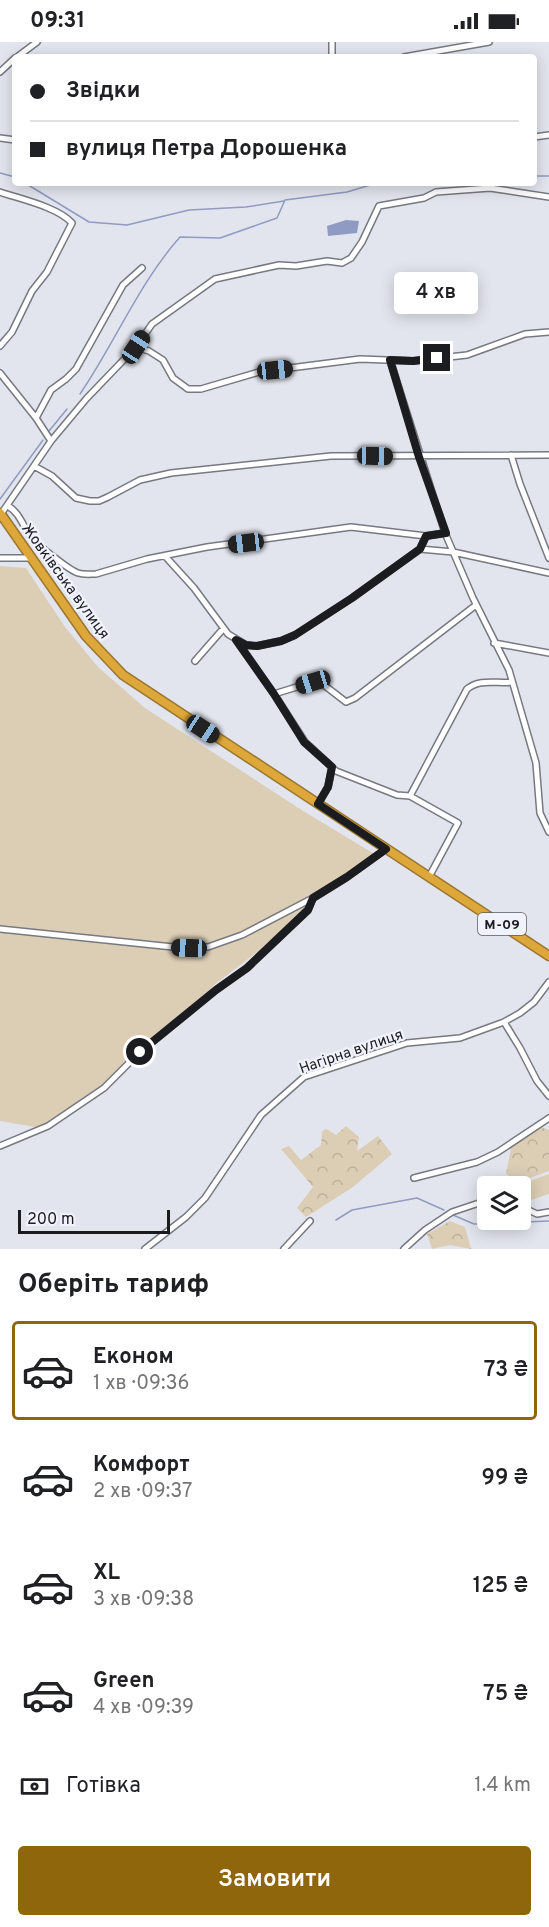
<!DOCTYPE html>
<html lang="uk">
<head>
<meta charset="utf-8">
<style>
	:root { --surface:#fff; --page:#f6f6f6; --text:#202124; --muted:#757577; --line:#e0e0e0; --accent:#8f660c }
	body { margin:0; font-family:Overpass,sans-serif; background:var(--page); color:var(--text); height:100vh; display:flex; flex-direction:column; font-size:22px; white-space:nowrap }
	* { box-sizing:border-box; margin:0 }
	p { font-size:20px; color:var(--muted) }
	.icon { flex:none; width:33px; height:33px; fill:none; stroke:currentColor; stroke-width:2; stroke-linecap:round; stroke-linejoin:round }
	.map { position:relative; height:1207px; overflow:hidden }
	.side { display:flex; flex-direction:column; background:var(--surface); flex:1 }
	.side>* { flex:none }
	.guide { position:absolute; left:12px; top:12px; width:525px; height:132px; border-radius:6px; box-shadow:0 3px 15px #0003; display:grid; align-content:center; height:132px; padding:0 18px; background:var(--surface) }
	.fabs { position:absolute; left:477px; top:1134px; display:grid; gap:12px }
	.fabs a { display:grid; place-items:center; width:54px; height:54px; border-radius:6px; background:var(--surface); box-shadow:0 3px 15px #0003; font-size:30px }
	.scale { position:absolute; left:18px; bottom:15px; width:152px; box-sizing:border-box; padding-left:6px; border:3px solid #1b1c1f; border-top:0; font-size:16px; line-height:21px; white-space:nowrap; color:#1b1c1f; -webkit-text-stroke:4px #f0f3fc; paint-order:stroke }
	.end { position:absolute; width:27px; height:27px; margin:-14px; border:8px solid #1b1c1f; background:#fff; box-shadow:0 0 0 3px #fff }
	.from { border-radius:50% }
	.bubble { position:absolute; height:42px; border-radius:6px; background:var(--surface); box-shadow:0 3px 15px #0003; font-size:20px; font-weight:600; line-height:42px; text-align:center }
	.car { position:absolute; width:18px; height:36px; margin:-18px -9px; border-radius:8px; box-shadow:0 0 4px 2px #0007; background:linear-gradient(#222 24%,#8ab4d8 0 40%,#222 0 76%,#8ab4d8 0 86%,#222 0) }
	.guide b { display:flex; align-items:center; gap:21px; height:57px; font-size:22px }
	.guide b+b { border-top:2px solid var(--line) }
	.guide i { width:15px; height:15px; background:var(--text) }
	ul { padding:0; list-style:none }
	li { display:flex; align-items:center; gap:18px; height:99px; margin:0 12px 9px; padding:0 6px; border:3px solid transparent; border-radius:6px }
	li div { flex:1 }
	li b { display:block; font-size:22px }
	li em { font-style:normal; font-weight:600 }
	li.current { border-color:var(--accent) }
	li>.icon { width:54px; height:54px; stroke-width:1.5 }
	h2 { padding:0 18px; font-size:27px; line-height:72px }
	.pay { display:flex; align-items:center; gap:15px; height:66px; padding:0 18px; font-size:22px }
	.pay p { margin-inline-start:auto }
	.button { display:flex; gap:12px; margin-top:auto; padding:12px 18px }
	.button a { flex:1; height:69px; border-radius:6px; background:var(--accent); color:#fff; font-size:24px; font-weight:600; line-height:69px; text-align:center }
	.status { display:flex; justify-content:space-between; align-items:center; height:42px; padding:0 30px; background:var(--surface); direction:ltr }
	.status svg { height:16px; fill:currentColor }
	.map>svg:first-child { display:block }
	.forest { fill:url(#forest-crowns) }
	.garden { fill:#dcceb5 }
	.water { fill:#8f9bc2 }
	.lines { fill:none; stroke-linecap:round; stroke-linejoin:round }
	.stream { stroke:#8f9bc2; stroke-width:1.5 }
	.minor-casing { stroke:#767981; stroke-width:8 }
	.highway-casing { stroke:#9a7630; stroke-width:11 }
	.minor { stroke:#fff; stroke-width:5 }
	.highway { stroke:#dea739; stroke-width:8 }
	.route { stroke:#1b1c1f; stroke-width:8 }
	.labels { text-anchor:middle; stroke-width:4.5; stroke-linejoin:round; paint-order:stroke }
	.shield { fill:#f0f3fc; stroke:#5b5c61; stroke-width:1.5 }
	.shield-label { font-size:14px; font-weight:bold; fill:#1b1c1f }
	.street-label { font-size:15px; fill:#1b1c1f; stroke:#f0f3fc }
</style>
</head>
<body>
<div class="status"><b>09:31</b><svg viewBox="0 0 49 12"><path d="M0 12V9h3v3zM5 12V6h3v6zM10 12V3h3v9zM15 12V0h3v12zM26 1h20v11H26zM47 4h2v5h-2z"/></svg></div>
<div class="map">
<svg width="549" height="1207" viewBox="0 0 549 1207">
	<defs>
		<pattern id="forest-crowns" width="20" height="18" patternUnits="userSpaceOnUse" patternTransform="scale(1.5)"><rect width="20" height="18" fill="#dcceb5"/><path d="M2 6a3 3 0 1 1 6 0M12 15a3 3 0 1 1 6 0" fill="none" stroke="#bcb09b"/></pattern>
	</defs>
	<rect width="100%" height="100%" fill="#e3e5ee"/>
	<!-- forest -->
	<path class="forest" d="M346,1084L359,1095L357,1109L378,1094L392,1112L353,1145L306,1175L297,1166L313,1145L281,1107L289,1104L301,1118L321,1103L322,1089L327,1087L336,1093Z
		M541,1085L549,1088V1129L519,1140L506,1132L511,1106Z
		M450,1179L465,1185L471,1207L450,1203L432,1207L427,1192Z"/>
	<!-- garden -->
	<path class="garden" d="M0,524L26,526L65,585L98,625L145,666L300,767L376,813L310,854L301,871L260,908L214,943L195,965L138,1006L102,1044L41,1086L0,1079Z
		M549,1132V1152L522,1161L520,1144H516Z"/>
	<!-- water -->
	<path class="water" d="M346,178L359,179L357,191L328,194L327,184Z"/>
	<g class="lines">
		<!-- stream -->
		<path class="stream" d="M0,131L15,135
			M534,134H549
			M25,141L89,180L127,183L189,168L246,165L284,159
			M80,352C115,301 139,241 180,195L220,196L277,176L285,158L347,150L377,141
			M49,389L67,367
			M0,457L43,398
			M453,1173L474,1182L549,1179
			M336,1178L352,1168L417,1156L444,1168"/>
		<defs>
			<path id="minor" d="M17,15L37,0
				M332,15V0
				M404,15L489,0
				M0,30L15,16
				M534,95L549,93
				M0,96L15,98
				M0,150C20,157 58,165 72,181L47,230L32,249L12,290L0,304
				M136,305L149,309L163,318L173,336L188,347H201L259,330L360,317L413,319L467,313L525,292L549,290
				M390,318L445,491L473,556L509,628L536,721L540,771L549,790
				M0,331L36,376L51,399
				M36,376L51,348L66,337L76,327L123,243L142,226
				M511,413L520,442L549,516
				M34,424L52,434L76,456L90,459H99L108,455L140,438L171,431L331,414L549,413
				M8,464C21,472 23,486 33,497C39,504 69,528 78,531C84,533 90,532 96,532L147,517L207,505L351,485L426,494L420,507
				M1,472L51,399L87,356L136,305L152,282L215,237L279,223L296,224L327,219L342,221L351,216L362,200L379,164L424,156L436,150L490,146L549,155
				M426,494L445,491
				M165,514L194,546L228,592L246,603L257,604L281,599L295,593L352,556L420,507L453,510L549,531
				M0,516H30
				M237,599L274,652L305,700L332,725L328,745L318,762
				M494,601L549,611
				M195,619L223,587
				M274,652L313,640L324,643L346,660L355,656L476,563
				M332,725L336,729L397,753L410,754L458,781L429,835
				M410,754L467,647C480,636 497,642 512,640
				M0,887L173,905H208L242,893L313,856L347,835L386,807
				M504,980L520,1006L537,1039L549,1054
				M0,1104L48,1084L104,1046L140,1010L216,948L247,926L308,868L313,856
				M414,1136L477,1120L498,1110L549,1076
				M520,1164L537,1172L549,1170
				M145,1207L186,1175L205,1156L261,1073L304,1035L407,1001L460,996L504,980L520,971L534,960L549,940
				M284,1207L310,1179
				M404,1207L425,1188L452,1170L488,1158"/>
			<path id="highway" d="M0,471L86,594L123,633L549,914"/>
		</defs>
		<!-- minor casing -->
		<use href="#minor" class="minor-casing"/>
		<!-- highway casing -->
		<use href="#highway" class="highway-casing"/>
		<!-- minor -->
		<use href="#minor" class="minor"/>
		<!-- highway -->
		<use href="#highway" class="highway"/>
	</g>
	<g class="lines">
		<!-- route -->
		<path class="route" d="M140,1010L216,948L247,926L308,868L313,856L347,835L386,807L318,762L328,745L332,725L304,700L274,652L236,598L246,603L257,604L281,599L295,593L352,556L420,507L426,494L446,491L419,415L390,318L413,319L437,316"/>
	</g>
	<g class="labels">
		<!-- shield labels -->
		<rect class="shield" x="478" y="871" width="48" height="22" rx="4.5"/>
		<g class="shield-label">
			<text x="502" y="887">М-09</text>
		</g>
		<!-- street labels -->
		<g class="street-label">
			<text transform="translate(66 539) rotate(54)" y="5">Жовківська вулиця</text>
			<text transform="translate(351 1009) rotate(-19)" y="5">Нагірна вулиця</text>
		</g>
	</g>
</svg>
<div class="fabs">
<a><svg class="icon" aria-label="layers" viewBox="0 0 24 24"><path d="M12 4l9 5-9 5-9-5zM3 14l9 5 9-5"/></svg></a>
</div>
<div class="scale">200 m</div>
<i class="end from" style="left:140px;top:1010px"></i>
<i class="end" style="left:437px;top:316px"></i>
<div class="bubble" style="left:394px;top:230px;width:84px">4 хв</div>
<i class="car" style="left:136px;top:305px;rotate:33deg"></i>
<i class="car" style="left:275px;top:328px;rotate:84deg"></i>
<i class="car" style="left:375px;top:414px;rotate:91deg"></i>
<i class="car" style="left:246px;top:501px;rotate:263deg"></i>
<i class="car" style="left:313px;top:640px;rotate:253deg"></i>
<i class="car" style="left:203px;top:687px;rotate:123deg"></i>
<i class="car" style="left:189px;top:906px;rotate:272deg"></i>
<div class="guide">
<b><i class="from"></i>Звідки</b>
<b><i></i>вулиця Петра Дорошенка</b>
</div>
</div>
<section class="side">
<h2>Оберіть тариф</h2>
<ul>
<li class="current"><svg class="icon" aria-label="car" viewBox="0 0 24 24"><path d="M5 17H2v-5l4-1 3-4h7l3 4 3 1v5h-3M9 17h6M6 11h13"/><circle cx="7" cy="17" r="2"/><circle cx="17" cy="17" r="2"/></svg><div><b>Економ</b><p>1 хв · 09:36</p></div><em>73 ₴</em></li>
<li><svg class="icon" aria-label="car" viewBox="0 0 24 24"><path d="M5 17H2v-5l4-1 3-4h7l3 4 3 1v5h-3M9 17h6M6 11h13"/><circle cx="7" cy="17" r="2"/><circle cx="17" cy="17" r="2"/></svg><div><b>Комфорт</b><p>2 хв · 09:37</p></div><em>99 ₴</em></li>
<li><svg class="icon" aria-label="car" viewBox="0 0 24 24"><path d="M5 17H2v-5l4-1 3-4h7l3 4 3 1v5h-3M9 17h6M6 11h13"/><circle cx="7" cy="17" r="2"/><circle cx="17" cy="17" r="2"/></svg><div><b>XL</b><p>3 хв · 09:38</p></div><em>125 ₴</em></li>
<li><svg class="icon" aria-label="car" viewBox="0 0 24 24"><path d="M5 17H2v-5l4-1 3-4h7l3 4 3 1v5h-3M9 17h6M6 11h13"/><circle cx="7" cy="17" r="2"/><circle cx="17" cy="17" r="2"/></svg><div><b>Green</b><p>4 хв · 09:39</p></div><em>75 ₴</em></li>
</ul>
<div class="pay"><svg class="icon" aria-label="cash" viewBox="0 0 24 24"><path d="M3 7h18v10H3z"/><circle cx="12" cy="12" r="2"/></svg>Готівка<p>1.4 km</p></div>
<div class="button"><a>Замовити</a></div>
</section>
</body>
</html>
